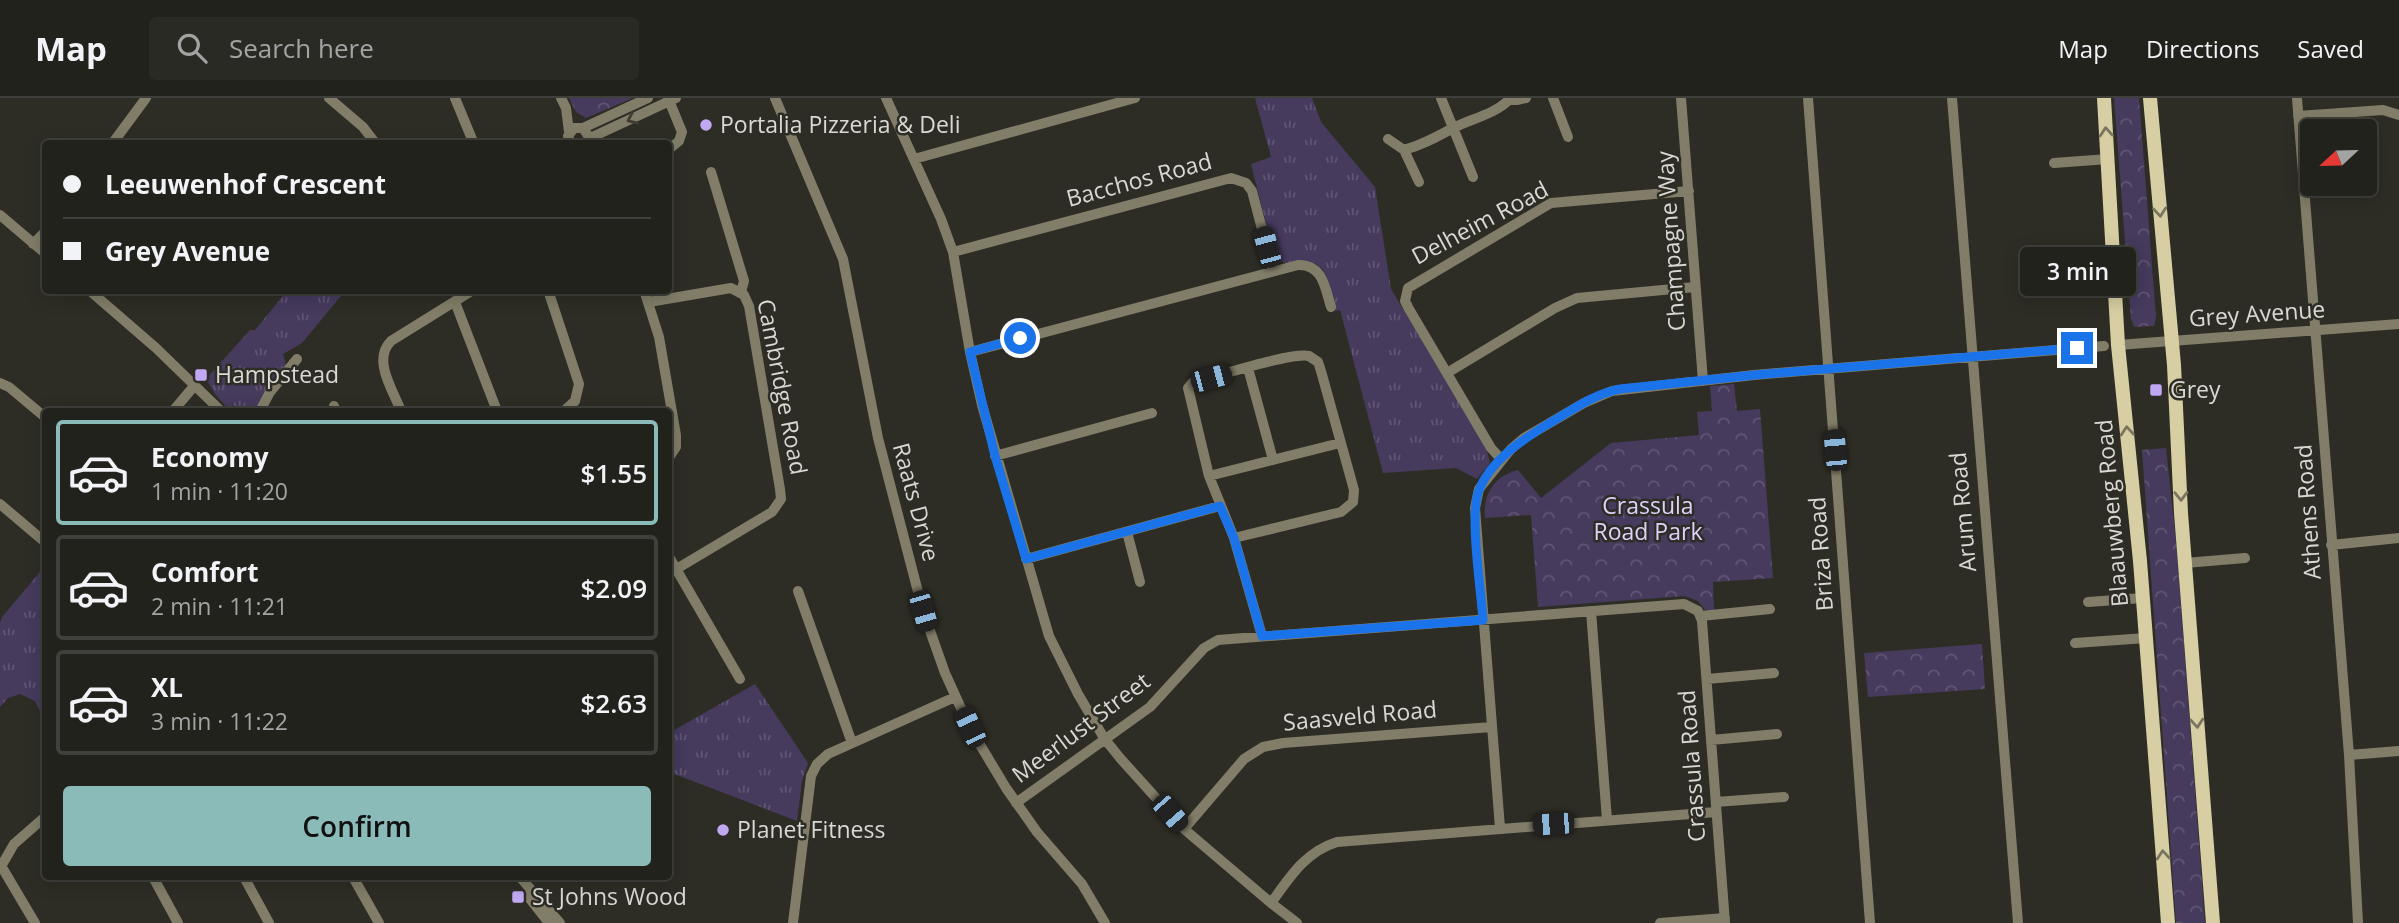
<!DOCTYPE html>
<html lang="en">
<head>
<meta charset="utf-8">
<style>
	:root { --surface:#22221c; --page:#2a2a25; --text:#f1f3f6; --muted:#a2a4a3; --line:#3f3f3b; --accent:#8bbbb9 }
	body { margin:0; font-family:"Open Sans",sans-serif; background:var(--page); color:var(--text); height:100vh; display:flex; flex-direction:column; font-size:26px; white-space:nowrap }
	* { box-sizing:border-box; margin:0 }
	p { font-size:23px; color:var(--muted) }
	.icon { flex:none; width:38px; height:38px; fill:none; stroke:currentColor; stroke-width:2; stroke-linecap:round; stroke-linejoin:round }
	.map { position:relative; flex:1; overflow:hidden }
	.panel { position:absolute; left:42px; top:310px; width:630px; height:472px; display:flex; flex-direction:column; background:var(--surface); border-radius:7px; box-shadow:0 4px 18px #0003,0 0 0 2px var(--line) }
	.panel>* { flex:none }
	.hud { position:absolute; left:42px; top:42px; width:630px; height:154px; border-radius:7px; box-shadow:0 4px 18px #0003,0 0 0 2px var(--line); display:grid; align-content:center; height:154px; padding:0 21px; background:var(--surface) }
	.needle { width:46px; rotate:248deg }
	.buttons { position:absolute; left:2300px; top:21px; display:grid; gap:14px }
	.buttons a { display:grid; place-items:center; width:77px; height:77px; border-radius:7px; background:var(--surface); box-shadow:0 4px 18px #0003,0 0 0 2px var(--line); font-size:35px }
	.end { position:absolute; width:32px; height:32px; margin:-16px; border:9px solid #1a73e8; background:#fff; box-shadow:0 0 0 4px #fff }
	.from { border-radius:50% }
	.bubble { position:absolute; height:49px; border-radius:7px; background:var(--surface); box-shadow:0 4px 18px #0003,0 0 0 2px var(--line); font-size:23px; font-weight:600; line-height:49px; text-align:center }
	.car { position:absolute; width:21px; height:42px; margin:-21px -10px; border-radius:9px; box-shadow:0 0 5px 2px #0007; background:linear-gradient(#222 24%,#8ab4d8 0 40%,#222 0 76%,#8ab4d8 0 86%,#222 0) }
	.hud b { display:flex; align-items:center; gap:24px; height:66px; font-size:26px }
	.hud b+b { border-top:2px solid var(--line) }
	.hud i { width:18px; height:18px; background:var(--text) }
	ul { padding:12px 0 0; list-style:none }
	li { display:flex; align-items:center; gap:21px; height:105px; margin:0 14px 10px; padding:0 7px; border:4px solid var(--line); border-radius:7px }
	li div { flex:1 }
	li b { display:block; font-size:26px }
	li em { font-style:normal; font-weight:600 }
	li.active { border-color:var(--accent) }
	li>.icon { width:63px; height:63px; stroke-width:1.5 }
	.primary-button { display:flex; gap:14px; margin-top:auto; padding:14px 21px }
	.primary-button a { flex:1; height:80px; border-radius:7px; background:var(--accent); color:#111; font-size:28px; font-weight:600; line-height:80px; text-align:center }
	header { display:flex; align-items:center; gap:42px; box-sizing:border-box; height:98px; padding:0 35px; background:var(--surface); border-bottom:2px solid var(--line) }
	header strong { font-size:33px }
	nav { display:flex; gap:38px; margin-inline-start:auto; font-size:24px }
	.search { width:490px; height:63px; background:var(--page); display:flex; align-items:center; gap:18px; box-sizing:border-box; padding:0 24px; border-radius:7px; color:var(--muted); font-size:26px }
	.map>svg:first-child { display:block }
	.grass { fill:url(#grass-tufts) }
	.forest { fill:url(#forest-crowns) }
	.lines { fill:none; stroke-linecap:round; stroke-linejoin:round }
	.minor { stroke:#817d68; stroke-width:10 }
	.major { stroke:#d7cea3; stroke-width:14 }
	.oneway { stroke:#3f3d32 }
	.oneway2 { stroke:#7a755e }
	.route { stroke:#1a73e8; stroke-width:9 }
	.poi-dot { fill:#c1a8f3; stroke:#2e2d25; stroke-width:2.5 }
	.labels { text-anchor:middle; stroke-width:5; stroke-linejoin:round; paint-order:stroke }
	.poi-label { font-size:23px; fill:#d9d8d3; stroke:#2e2d25; text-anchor:start }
	.street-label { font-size:23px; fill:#d9d8d3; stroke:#2e2d25 }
	.park-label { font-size:23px; fill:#ddd0fb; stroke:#2e2d25 }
</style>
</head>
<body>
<header>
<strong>Map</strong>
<div class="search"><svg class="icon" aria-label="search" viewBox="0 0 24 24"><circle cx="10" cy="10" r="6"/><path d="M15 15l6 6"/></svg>Search here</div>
<nav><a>Map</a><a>Directions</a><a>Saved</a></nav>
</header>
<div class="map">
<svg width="2399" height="825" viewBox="0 0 2399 825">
	<defs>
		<pattern id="grass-tufts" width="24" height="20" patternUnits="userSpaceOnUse" patternTransform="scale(1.75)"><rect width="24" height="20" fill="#463a5d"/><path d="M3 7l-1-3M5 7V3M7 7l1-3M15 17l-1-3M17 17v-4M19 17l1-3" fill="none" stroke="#605673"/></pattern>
		<pattern id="forest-crowns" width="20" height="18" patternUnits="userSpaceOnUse" patternTransform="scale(1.75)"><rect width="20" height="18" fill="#463a5d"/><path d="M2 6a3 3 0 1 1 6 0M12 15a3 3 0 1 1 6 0" fill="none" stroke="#605673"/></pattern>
	</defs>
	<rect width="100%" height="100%" fill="#2e2d25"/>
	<!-- grass -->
	<path class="grass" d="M1255,0H1312L1321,24L1375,89L1391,191L1486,349L1490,365L1477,381L1456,370L1383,375L1340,212L1335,213C1332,201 1330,185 1324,174C1311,152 1286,176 1274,157L1251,66L1271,59Z
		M287,193H345L302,245L283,256L286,267L257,313H230L215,296L206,281L250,232H255Z
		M45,468V624L35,603L20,596L8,600L0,609V525L2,519Z
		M755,586L808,665L802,683L797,723L669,674V635Z"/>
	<!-- forest -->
	<path class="forest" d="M569,0H633L586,20L576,14Z
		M2114,0H2139L2156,219L2154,228L2134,229L2131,221Z
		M1734,286L1737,313L1760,311L1773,480L1713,484L1714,512H1705L1698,503L1685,498L1538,509L1531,417L1485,420C1483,396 1494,378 1518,372L1541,400L1611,345L1699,337L1697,314L1712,313L1710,288Z
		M2166,350L2176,443L2205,825H2176L2142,352Z
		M1982,546L1985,591L1868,599L1864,555Z"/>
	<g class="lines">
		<!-- minor -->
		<path class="minor" d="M329,0L363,29L376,46
			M455,0L474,46
			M561,0L566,10L569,34
			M668,0L682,34L679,43L668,52
			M775,0L843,161L878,340L923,513L945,575L970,630L1006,690L1037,734L1082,786L1105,825
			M886,0L941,121L953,154L970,254L982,307L1049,538L1078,596L1104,640L1120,660L1184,731L1271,805L1297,825
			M1441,0L1473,79
			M1508,0L1517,2L1526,0
			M1553,0L1568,39
			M1681,0L1703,283
			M1808,0L1870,825
			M1952,0L2018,825
			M2297,0L2349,657L2358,825
			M2298,18L2383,12L2399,17
			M583,30L648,0
			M588,41L676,0
			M1388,41L1404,52C1423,47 1438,38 1455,29C1474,20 1495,16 1510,1
			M112,46L146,0
			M571,46L568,38L574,30H583L587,36
			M1404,52L1419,84
			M914,61L1135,0
			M2054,65L2108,61
			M711,74L744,183L741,194
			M0,117L46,156
			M33,146L46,133
			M953,154L1231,80L1246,85L1252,93L1273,173
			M89,192L156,250L221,313
			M548,192L579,286L575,303L564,313
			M644,192L659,239L676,337V349L668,361
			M455,204L497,313
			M649,204L731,190L744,197L749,208L780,391L781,401L772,414L668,476
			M2118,247L2399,226
			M970,254L1298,167C1323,166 1325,190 1331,209
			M1248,270L1273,362
			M1447,275L1555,210L1577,200L1695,189
			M0,285L9,289L46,320
			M334,308L336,313
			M173,313L195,287
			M260,313L270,294L297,261
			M401,313C393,292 372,262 391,243L473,192
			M995,358L1152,315
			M1501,361L1491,350L1409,211L1405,203L1408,190L1551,105L1689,93
			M1209,378L1340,345
			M0,406L46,445
			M1127,434L1140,484
			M1234,440L1341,414L1353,404L1354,392L1321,273L1318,264L1309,258C1291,254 1215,279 1192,285L1188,290L1209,378L1234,440L1262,538
			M2331,447L2399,440
			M668,457L740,581
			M1026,461L1220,408
			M2185,465L2245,460
			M798,493L852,645
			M2088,504L2143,500
			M1591,513L1607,722
			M1701,518L1770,511
			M2075,545L2146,540
			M1707,581L1774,575
			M1711,642L1777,636
			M2349,657L2399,653
			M1716,704L1784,699
			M1016,705L1150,609L1204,550L1218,542L1684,506L1698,513L1702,523L1725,825
			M1500,730L1475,410L1479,391L1511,351L1524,340L1584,305L1612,293L1754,277L2104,248
			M1184,731L1244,661L1263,649L1283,645L1491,629
			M3,765L14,746L46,718
			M3,771L35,825
			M153,779L178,825
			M244,779L269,825
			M353,779L379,825
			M520,779L560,825
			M527,797L549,825
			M1271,805C1290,779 1305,754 1337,744L1716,714
			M793,825L811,678L817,666L828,656L955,599
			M1660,825L1725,820"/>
		<!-- major -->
		<path class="major" d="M2104,0L2118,247L2140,463L2168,825
			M2150,0L2174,267L2181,415L2213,825"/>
	</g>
	<!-- one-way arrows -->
	<defs><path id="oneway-chevron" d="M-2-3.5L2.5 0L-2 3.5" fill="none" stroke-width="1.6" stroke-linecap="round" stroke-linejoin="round" transform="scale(1.75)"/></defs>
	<use class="oneway" href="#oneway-chevron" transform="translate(632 21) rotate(155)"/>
	<g class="oneway2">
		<use href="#oneway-chevron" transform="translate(2106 34) rotate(-94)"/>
		<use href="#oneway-chevron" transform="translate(2160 114) rotate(85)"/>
		<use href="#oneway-chevron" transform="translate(2127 333) rotate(-95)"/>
		<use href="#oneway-chevron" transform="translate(2181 398) rotate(89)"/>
		<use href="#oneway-chevron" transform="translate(2197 625) rotate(86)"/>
		<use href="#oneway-chevron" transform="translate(2163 757) rotate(-95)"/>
	</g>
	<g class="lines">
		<!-- route -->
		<path class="route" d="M1020,240L970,254L995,358L1026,461L1220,408L1234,440L1262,538L1483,522C1481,492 1469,416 1479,392C1490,363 1522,342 1548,326C1571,313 1593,296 1620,291L1754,277L2077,250"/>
	</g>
	<!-- markers -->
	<g class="poi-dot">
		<circle cx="706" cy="27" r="7"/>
		<rect x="194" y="270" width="14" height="14" rx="3.5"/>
		<rect x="2149" y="285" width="14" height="14" rx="3.5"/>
		<circle cx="723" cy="732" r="7"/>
		<rect x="511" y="792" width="14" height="14" rx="3.5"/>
	</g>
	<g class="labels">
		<!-- poi labels -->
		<g class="poi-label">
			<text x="720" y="35">Portalia Pizzeria &amp; Deli</text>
			<text x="215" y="285">Hampstead</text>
			<text x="2170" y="300">Grey</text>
			<text x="737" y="740">Planet Fitness</text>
			<text x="532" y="807">St Johns Wood</text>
		</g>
		<!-- street labels -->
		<g class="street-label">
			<text transform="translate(1139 82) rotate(-15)" y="8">Bacchos Road</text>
			<text transform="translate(1480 125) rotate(-28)" y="8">Delheim Road</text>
			<text transform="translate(1671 143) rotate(-94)" y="8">Champagne Way</text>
			<text transform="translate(2257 216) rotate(-4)" y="8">Grey Avenue</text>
			<text transform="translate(782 289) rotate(79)" y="8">Cambridge Road</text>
			<text transform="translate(916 404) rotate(75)" y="8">Raats Drive</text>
			<text transform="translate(1963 414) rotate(-95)" y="8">Arum Road</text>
			<text transform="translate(2308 414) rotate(-94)" y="8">Athens Road</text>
			<text transform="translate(2112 415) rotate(-95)" y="8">Blaauwberg Road</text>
			<text transform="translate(1821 456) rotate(-94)" y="8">Briza Road</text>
			<text transform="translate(1360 618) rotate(-5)" y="8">Saasveld Road</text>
			<text transform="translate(1081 630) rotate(-37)" y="8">Meerlust Street</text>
			<text transform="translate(1692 668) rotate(-94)" y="8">Crassula Road</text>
		</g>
		<!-- park labels -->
		<g class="park-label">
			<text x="1648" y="416">Crassula<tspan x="1648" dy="26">Road Park</tspan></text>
		</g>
	</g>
</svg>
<div class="buttons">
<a><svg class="needle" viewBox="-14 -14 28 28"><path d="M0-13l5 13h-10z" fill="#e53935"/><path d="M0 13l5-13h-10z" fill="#a2a4a3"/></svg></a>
</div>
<i class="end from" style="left:1020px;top:240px"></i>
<i class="end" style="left:2077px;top:250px"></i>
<div class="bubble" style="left:2020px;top:149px;width:116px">3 min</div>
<i class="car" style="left:1267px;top:149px;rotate:345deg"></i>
<i class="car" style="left:1211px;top:280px;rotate:75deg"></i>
<i class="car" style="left:1835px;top:352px;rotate:355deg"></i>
<i class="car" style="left:923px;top:513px;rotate:164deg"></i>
<i class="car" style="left:970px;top:629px;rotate:335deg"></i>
<i class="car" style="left:1170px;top:715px;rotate:139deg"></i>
<i class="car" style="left:1553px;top:726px;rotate:266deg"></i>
<div class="hud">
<b><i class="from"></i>Leeuwenhof Crescent</b>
<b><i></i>Grey Avenue</b>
</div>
<section class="panel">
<ul>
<li class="active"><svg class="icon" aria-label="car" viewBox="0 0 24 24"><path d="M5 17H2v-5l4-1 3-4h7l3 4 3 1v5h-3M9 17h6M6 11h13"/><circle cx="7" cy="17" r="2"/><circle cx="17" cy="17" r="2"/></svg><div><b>Economy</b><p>1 min · 11:20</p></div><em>$1.55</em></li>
<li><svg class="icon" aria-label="car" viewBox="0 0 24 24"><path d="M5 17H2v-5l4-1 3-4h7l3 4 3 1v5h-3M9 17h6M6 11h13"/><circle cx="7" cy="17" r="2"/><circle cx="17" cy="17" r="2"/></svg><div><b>Comfort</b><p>2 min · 11:21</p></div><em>$2.09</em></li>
<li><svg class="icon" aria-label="car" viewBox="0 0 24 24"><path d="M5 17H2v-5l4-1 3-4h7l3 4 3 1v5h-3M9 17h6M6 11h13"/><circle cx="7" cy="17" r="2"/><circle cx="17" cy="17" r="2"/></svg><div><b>XL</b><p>3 min · 11:22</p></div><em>$2.63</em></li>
</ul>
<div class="primary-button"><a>Confirm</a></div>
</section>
</div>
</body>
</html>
